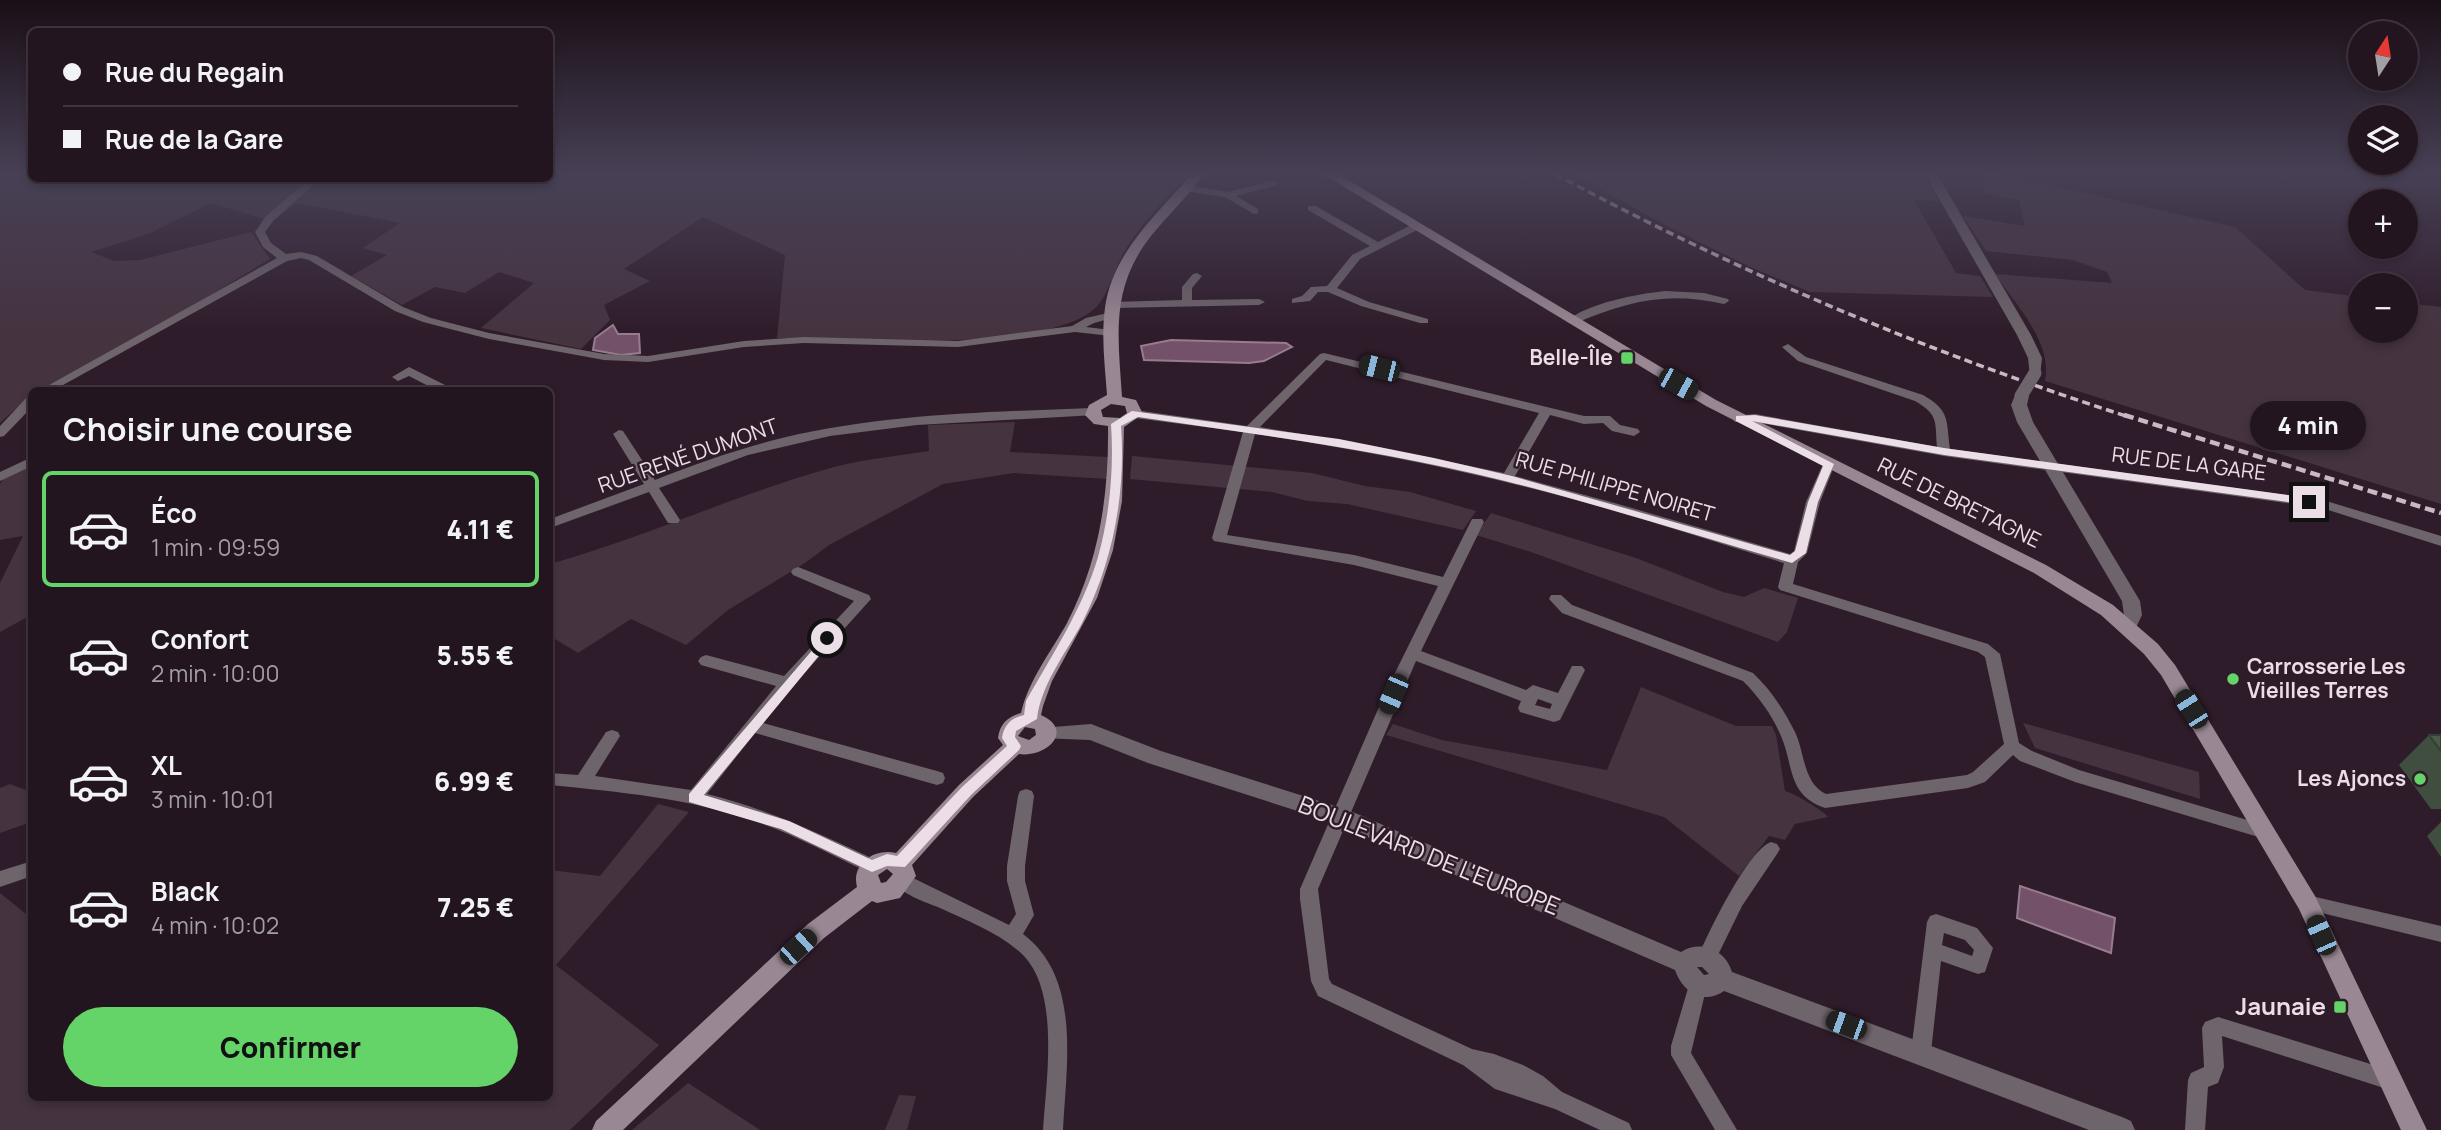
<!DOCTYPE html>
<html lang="fr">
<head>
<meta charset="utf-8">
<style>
	:root { --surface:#231520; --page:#2f222d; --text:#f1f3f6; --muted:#a39fa5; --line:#40343e; --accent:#64d468 }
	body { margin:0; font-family:Manrope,sans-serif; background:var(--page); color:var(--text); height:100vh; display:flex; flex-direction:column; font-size:26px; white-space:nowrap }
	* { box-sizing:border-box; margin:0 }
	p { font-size:23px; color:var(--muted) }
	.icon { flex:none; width:38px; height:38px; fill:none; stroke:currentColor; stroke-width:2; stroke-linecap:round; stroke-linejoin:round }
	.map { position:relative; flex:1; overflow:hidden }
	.panel { position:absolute; left:28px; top:387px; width:525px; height:714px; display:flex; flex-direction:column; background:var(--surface); border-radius:10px; box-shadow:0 4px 10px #0003,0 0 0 2px var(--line) }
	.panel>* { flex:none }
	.hud { position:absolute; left:28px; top:28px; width:525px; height:154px; border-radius:10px; box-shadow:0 4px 10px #0003,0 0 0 2px var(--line); display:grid; align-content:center; height:154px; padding:0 35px; background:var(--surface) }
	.needle { width:46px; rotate:12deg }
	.controls { position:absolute; left:2348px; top:21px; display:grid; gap:14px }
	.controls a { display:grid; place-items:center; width:70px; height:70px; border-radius:50%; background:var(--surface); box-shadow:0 4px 10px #0003,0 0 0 2px var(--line); font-size:35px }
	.end { position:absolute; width:32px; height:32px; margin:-16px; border:9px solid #ebdee7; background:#111; box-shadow:0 0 0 4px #111 }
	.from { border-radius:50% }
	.bubble { position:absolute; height:49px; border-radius:24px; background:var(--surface); box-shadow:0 4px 10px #0003,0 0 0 2px var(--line); font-size:23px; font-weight:800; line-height:49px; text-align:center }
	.car { position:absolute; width:21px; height:42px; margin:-21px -10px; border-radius:9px; box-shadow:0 0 5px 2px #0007; background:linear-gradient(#222 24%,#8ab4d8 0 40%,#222 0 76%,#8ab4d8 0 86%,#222 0) }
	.hud b { display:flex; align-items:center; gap:24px; height:66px; font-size:26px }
	.hud b+b { border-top:2px solid var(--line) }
	.hud i { width:18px; height:18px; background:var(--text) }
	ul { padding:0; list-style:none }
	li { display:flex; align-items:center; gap:21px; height:116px; margin:0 14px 10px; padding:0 21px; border:4px solid transparent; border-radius:10px }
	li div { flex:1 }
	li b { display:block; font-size:26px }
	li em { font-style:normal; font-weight:800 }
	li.active { border-color:var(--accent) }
	li>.icon { width:63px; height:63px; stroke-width:1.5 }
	h2 { padding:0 35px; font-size:32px; line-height:84px }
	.cta { display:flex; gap:14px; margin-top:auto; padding:14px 35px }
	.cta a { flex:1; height:80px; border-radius:42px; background:var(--accent); color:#111; font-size:28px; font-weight:800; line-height:80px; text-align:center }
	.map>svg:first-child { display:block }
	.green { fill:#453340 }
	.water { fill:#735269; stroke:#977c8f; stroke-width:2 }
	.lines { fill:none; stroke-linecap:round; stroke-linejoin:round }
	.minor { fill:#6e646b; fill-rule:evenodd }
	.tertiary { fill:#6e646b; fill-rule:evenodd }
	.secondary { fill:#998893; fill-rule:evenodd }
	.rail-far1 { stroke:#c8bac4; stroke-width:3.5; stroke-dasharray:8 4.5; stroke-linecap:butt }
	.rail { stroke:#c8bac4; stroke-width:4.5; stroke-dasharray:10 5; stroke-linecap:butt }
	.tertiary-bridge { stroke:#6e646b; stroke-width:13 }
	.wall { fill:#3f4e3f }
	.building { fill:#495b49; stroke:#334033; stroke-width:2 }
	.route { fill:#ebdee7 }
	.poi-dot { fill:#64d468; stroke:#2f1c2a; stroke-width:2.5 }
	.labels { text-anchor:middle; stroke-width:5; stroke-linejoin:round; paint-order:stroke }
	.poi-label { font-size:21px; font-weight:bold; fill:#ebdee7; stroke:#2f1c2a; text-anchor:end }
	.street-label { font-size:21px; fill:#ebdee7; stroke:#2f1c2a }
	.near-street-label { font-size:24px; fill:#ebdee7; stroke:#2f1c2a }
	.near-poi-label { font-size:24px; font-weight:bold; fill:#ebdee7; stroke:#2f1c2a; text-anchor:end }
</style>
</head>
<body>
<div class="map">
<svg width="2441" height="1130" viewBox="0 0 2441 1130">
	<rect width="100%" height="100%" fill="#2f1c2a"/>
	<!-- green -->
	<path class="green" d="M0,174H31L32,178H550V174H1189C1168,197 1144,220 1127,247C1116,264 1111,288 1099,304C1058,355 842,339 777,338L785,255L703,217L624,269L650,281L604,305L610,320L581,349L481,328L534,283L499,272L465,293L435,287L402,305L351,276L387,255L363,248L400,223L296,203L277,218L263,219L211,203L148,234L91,252L114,261L140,260L251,232L270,259L165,323L40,390H32L31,395L0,423Z
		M1573,174H1924L1939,201L1914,200L1956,273L1980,276L1993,297L1810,292L1748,266L1665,225Z
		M1982,174H2000L2235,227L2305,290L2361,297V331H2406V303L2441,307V504L2045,381C2053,342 2015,304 1995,274L2112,283L2107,272L2073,260L1986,251L1963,216L2025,226L2019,200L1985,193Z
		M1015,422L1010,452L1108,457L1107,479L1014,473L943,484L829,545L805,563L728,610L686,645L631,619L578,653L550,636V564C646,537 737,494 834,467C865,459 897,456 929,451L928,425Z
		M1132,456L1312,473L1365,486L1410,492L1476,511L1463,530L1347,504L1308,501L1272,492L1130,479Z
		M31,466V615L0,632V583L23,536L0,540V484L3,479Z
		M1491,513L1636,558L1723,592L1744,597L1764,588L1798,598L1787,632L1778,642L1531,552L1476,535Z
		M1641,687L1736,726H1772L1776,735L1785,791C1792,792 1824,811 1828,817L1795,824L1785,840L1769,836L1739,876L1664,817L1386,735L1393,724L1442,740L1607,770Z
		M2023,723L2199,772L2200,799L2035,748Z
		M10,784L31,792V822L0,833V788Z
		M658,804L689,812L556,965L659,1045L570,1130H0V893L31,918L32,1097H550V870L600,876Z
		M688,1083L760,1130H632Z
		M899,1095L916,1096L907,1130H885Z"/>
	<!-- water -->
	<path class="water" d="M613,325L618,334H639L640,353L621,355L593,350L595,338Z
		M1171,340L1286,343L1292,347L1264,361L1249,363L1144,360L1141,346Z
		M2020,886L2115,918L2111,953L2017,918Z"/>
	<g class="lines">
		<!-- minor -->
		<path class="minor" d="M311,178H321L274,220L265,232L271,243L286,254L301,252L317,256L403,307L431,318L489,333L604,354L648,356L744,341L804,337L958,341L1072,326L1086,318L1112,312L1118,315L1116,317L1094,323L1086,327L1111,330L1117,333L1111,336L1075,332L958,347L804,343L744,347L648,362L604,360L489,339L423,322L395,311L309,260L301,258L287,261L54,390H40L277,258L263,247L255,232L266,216Z
			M1274,180L1279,183L1277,185L1236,196L1258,209V213L1254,214L1225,197L1186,191L1181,188L1186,185L1228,192Z
			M1308,206H1316L1378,242L1411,225H1419V229L1360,259L1337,288L1369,302L1428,319V323H1420L1361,306L1328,292H1318L1310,301L1292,303V299L1302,296L1311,287L1327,286L1352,255L1370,246L1308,210Z
			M1197,273L1202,276L1192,288V300L1259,299L1265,302L1259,305L1112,308L1106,305L1112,302L1182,300V287L1193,274Z
			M1665,291L1704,293L1728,299L1729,301L1724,304C1668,291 1628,301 1576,323L1572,324L1566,321C1589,303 1636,294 1665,291Z
			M1788,344L1806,357L1923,395C1951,411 1946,421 1950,449L2323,500L2441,536V546L2322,508L1944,456L1755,422H1735L1733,419L1735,416L1755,414L1937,447C1935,422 1939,415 1915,401L1798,361L1782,347Z
			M1324,353L1584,416H1610L1620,425L1638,429L1640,432L1634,436L1612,431L1603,423L1584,424L1550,415L1515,476L1618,504L1790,554L1794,551L1806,502L1823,464L1824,461H1834L1835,464L1820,502L1807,553L1798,562L1793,584L1988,644L2000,654L2019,743L2032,751L2079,770L2271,827L2274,832L2271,837L2265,839L2075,782L2020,761L2013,755L1985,782L1968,788L1825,808C1787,795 1794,766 1781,736C1772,715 1759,697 1743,681L1562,613L1549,599L1551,595H1561L1572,605L1753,673C1771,690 1784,710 1795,732C1805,753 1803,783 1826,794L1967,775L1973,772L2004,744L1985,657L1978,652L1780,590L1778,587L1784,563C1702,538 1621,511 1538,490C1445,466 1350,448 1255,434L1227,535L1354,555L1443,577L1472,519H1482L1484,522L1421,651L1526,690L1533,685L1558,693L1572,666H1582L1585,670L1560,720L1554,722L1520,712L1518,708L1521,701L1416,661L1318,889L1329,979L1332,984L1472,1049L1494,1054L1523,1065L1543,1076L1562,1092L1629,1123L1632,1130H1600L1555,1109L1495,1089L1463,1065L1318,996L1311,981L1300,899V889L1385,693L1438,586L1354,565L1214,541L1212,538L1243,432L1135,418L1129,414L1135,410L1247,426L1320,354ZM1326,360L1539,413L1504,473L1368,445L1260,427ZM1538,699L1552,704L1550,709L1535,705Z
			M409,367L449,387L451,390H436L409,376L398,381L392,377Z
			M32,395V407L4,436L0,437V426L28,396Z
			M1092,408L1098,412L1096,415L917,425L830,436L748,455L659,488L680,520L678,523H668L649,492L550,528V519L644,484L613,434L619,430L623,431L655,480C697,463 741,448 786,437C886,414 990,412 1092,408Z
			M32,457V466L0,481V472Z
			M798,567L869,595L871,599L792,687L763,723L937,771L943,773L945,778L943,783L937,785L755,733L707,794C768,809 822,835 878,861L881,866L878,871L872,873L866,871C829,854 793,834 754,821C688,798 619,792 550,785V773L578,775L606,732L612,730L618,732L620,736L595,776L691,790L776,686L701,665L698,661L701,657L706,655L784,676L854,601L793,575L791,572L793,569Z
			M1026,789L1032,791L1034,796L1025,866V881L1034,915L1023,934C1082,978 1066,1067 1063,1130H1043C1046,1082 1060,994 1024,956C1002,934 968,921 940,908C926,902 901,895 894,881L897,876L903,873L909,876L1009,925L1016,914L1007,881V866L1018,796L1020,791Z
			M1771,842L1777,844L1780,849L1777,854L1742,906L1714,963L1707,965L1700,963L1698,957C1708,933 1748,850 1771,842Z
			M32,861V876L0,887V871Z
			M2307,895L2441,926V942L2301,908L2298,903L2301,898Z
			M1936,914L1977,928L1993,948L1985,972L1978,974L1941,961L1931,1052L1928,1059L1921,1061L1914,1059L1911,1052L1927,922L1930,916ZM1944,933L1965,940L1974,950L1972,956L1942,945Z
			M1698,976L1705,979L1707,985L1691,1053L1737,1130H1715L1671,1055V1046L1689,985L1691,979Z
			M2218,1017L2390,1070L2397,1073L2400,1080L2397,1087L2390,1090L2222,1036L2224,1067L2218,1083L2208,1087L2205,1130H2185L2188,1080L2191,1073L2204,1067L2202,1028L2205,1022Z"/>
		<!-- tertiary -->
		<path class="tertiary" d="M1925,174H1937L2031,335L2042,358L2040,376H2030L2028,358L2017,335Z
			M2021,391L2029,396L2027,405L2033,422L2140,601L2142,615L2134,632H2122L2119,627L2124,615L2122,601L2017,422L2011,405L2016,393Z
			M1091,724L1161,751L1348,810L1681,952C1701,939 1726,950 1732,972L2122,1117L2131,1121L2135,1130H2089L1724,991C1703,1006 1682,991 1675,970L1335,823L1148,763L1090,740L1040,738L1037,733L1040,728ZM1697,967H1702L1709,974L1704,975Z"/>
		<!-- secondary -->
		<path class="secondary" d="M1192,174H1204C1188,196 1168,215 1151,236C1110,288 1118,335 1122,397L1136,400L1143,414L1124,427L1122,501L1113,550L1097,598L1052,681L1043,706L1041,715C1075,730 1047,758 1019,754L973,797L912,865L916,876L900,898L877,903L872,901L824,938L623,1130H592L596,1121L808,924L857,887C851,864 874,848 896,853L959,785L1003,745L998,738C1000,723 1008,717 1021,713C1029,679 1051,652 1067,623C1099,561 1109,496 1108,426L1094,424L1085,415L1089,405L1107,395C1105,366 1101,337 1105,308C1112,253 1157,214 1192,174ZM1111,404L1125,406L1127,413L1120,418L1103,417L1101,410ZM1025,727L1035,729L1036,735L1029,740L1018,736ZM887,869L893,874L886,882L881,883L878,875Z
			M1323,174H1338L1716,400L2046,565L2113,605L2158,644L2175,665L2315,896L2427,1130H2401L2299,909L2161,675L2144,654L2101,615L2034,573L1706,406Z"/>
		<!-- rail-far1 -->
		<path class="rail-far1" d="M1555,174C1739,273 1930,353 2129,417"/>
		<!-- rail -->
		<path class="rail" d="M2124,415L2441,513"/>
		<!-- tertiary-bridge -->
		<path class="tertiary-bridge" d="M2021,396L2035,373"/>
	</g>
	<!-- wall -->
	<path class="wall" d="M2429,735H2441V809H2431L2399,765Z
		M2441,822V857L2427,836Z"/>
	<!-- building -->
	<path class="building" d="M2429,735H2441V751Z"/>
	<!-- sky -->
	<linearGradient id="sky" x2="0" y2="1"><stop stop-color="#1a0f17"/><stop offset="0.52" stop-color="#474055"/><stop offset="1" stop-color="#474055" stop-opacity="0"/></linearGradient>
	<rect width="2441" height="332" fill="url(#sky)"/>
	<!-- route -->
	<path class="route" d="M1132,411L1339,439L1434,458L1512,476L1790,555L1795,551L1808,502L1823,466L1736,421V416L1755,415L1944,448L2309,498L2314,502L2309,505L1944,455L1752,421L1834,464L1818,502L1806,553L1792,563C1696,536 1601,505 1505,481C1384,451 1261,435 1138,417L1121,426C1126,493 1113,562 1082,623C1066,653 1041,684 1037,719L1016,731L1015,737L1021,746L1019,750L971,795L905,867L887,866L872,872L781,829L689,802V794L827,633L831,635V641L704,795L789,821L872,860L887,854L897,856L962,787L1007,746L1002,738C1004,725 1011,718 1024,715L1026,701C1052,655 1083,608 1098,557C1110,514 1114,468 1111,424Z"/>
	<!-- markers -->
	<g class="poi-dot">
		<rect x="1620" y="351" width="14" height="14" rx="3.5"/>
		<circle cx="2233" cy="679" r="7"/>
		<circle cx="2420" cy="779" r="7"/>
		<rect x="2333" y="1000" width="14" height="14" rx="3.5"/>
	</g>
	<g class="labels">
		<!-- poi labels -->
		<g class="poi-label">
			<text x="1613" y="365">Belle-Île</text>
			<text x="2247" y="674" text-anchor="start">Carrosserie Les<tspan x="2247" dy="24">Vieilles Terres</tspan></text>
			<text x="2406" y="786">Les Ajoncs</text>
		</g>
		<!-- street labels -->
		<g class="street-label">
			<text transform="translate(688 456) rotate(-19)" y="7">RUE RENÉ DUMONT</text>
			<text transform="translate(2189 464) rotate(7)" y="7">RUE DE LA GARE</text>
			<text transform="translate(1615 487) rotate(16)" y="7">RUE PHILIPPE NOIRET</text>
			<text transform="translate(1959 503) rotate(26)" y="7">RUE DE BRETAGNE</text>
		</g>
		<!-- near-street labels -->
		<g class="near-street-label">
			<text transform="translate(1429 856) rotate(22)" y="8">BOULEVARD DE L'EUROPE</text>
		</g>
		<!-- near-poi labels -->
		<g class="near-poi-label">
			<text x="2326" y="1015">Jaunaie</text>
		</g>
	</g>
</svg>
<div class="controls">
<a><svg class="needle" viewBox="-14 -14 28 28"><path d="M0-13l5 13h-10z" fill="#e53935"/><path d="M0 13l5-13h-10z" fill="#a39fa5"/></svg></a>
<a><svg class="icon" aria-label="layers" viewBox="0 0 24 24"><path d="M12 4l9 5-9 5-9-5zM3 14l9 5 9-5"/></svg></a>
<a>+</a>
<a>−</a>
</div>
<i class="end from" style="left:827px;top:638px"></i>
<i class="end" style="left:2309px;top:502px"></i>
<div class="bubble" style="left:2250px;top:401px;width:116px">4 min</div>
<i class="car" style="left:1379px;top:368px;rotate:284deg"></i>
<i class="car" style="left:1678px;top:384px;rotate:119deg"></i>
<i class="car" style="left:1393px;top:694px;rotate:203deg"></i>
<i class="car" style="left:2191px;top:709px;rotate:328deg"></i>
<i class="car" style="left:2321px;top:935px;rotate:336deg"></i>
<i class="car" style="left:798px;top:947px;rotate:48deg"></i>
<i class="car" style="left:1846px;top:1025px;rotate:290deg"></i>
<div class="hud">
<b><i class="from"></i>Rue du Regain</b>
<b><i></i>Rue de la Gare</b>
</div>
<section class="panel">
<h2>Choisir une course</h2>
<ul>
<li class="active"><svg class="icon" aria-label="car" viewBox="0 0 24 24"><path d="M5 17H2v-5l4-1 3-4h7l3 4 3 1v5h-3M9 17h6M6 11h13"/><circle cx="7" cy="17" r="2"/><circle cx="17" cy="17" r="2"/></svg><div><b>Éco</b><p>1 min · 09:59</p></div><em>4.11 €</em></li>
<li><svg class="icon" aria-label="car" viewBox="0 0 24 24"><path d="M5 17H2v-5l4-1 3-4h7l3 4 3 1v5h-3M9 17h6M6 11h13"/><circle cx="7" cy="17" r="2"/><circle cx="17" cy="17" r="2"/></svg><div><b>Confort</b><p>2 min · 10:00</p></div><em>5.55 €</em></li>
<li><svg class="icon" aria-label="car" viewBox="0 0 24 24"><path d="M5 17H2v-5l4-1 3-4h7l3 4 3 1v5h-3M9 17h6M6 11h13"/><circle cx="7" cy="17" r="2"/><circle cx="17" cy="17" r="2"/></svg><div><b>XL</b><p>3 min · 10:01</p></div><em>6.99 €</em></li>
<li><svg class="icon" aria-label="car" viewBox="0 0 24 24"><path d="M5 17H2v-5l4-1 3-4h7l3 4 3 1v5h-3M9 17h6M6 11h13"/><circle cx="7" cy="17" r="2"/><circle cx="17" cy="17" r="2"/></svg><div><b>Black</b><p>4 min · 10:02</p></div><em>7.25 €</em></li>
</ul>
<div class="cta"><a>Confirmer</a></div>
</section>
</div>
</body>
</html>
